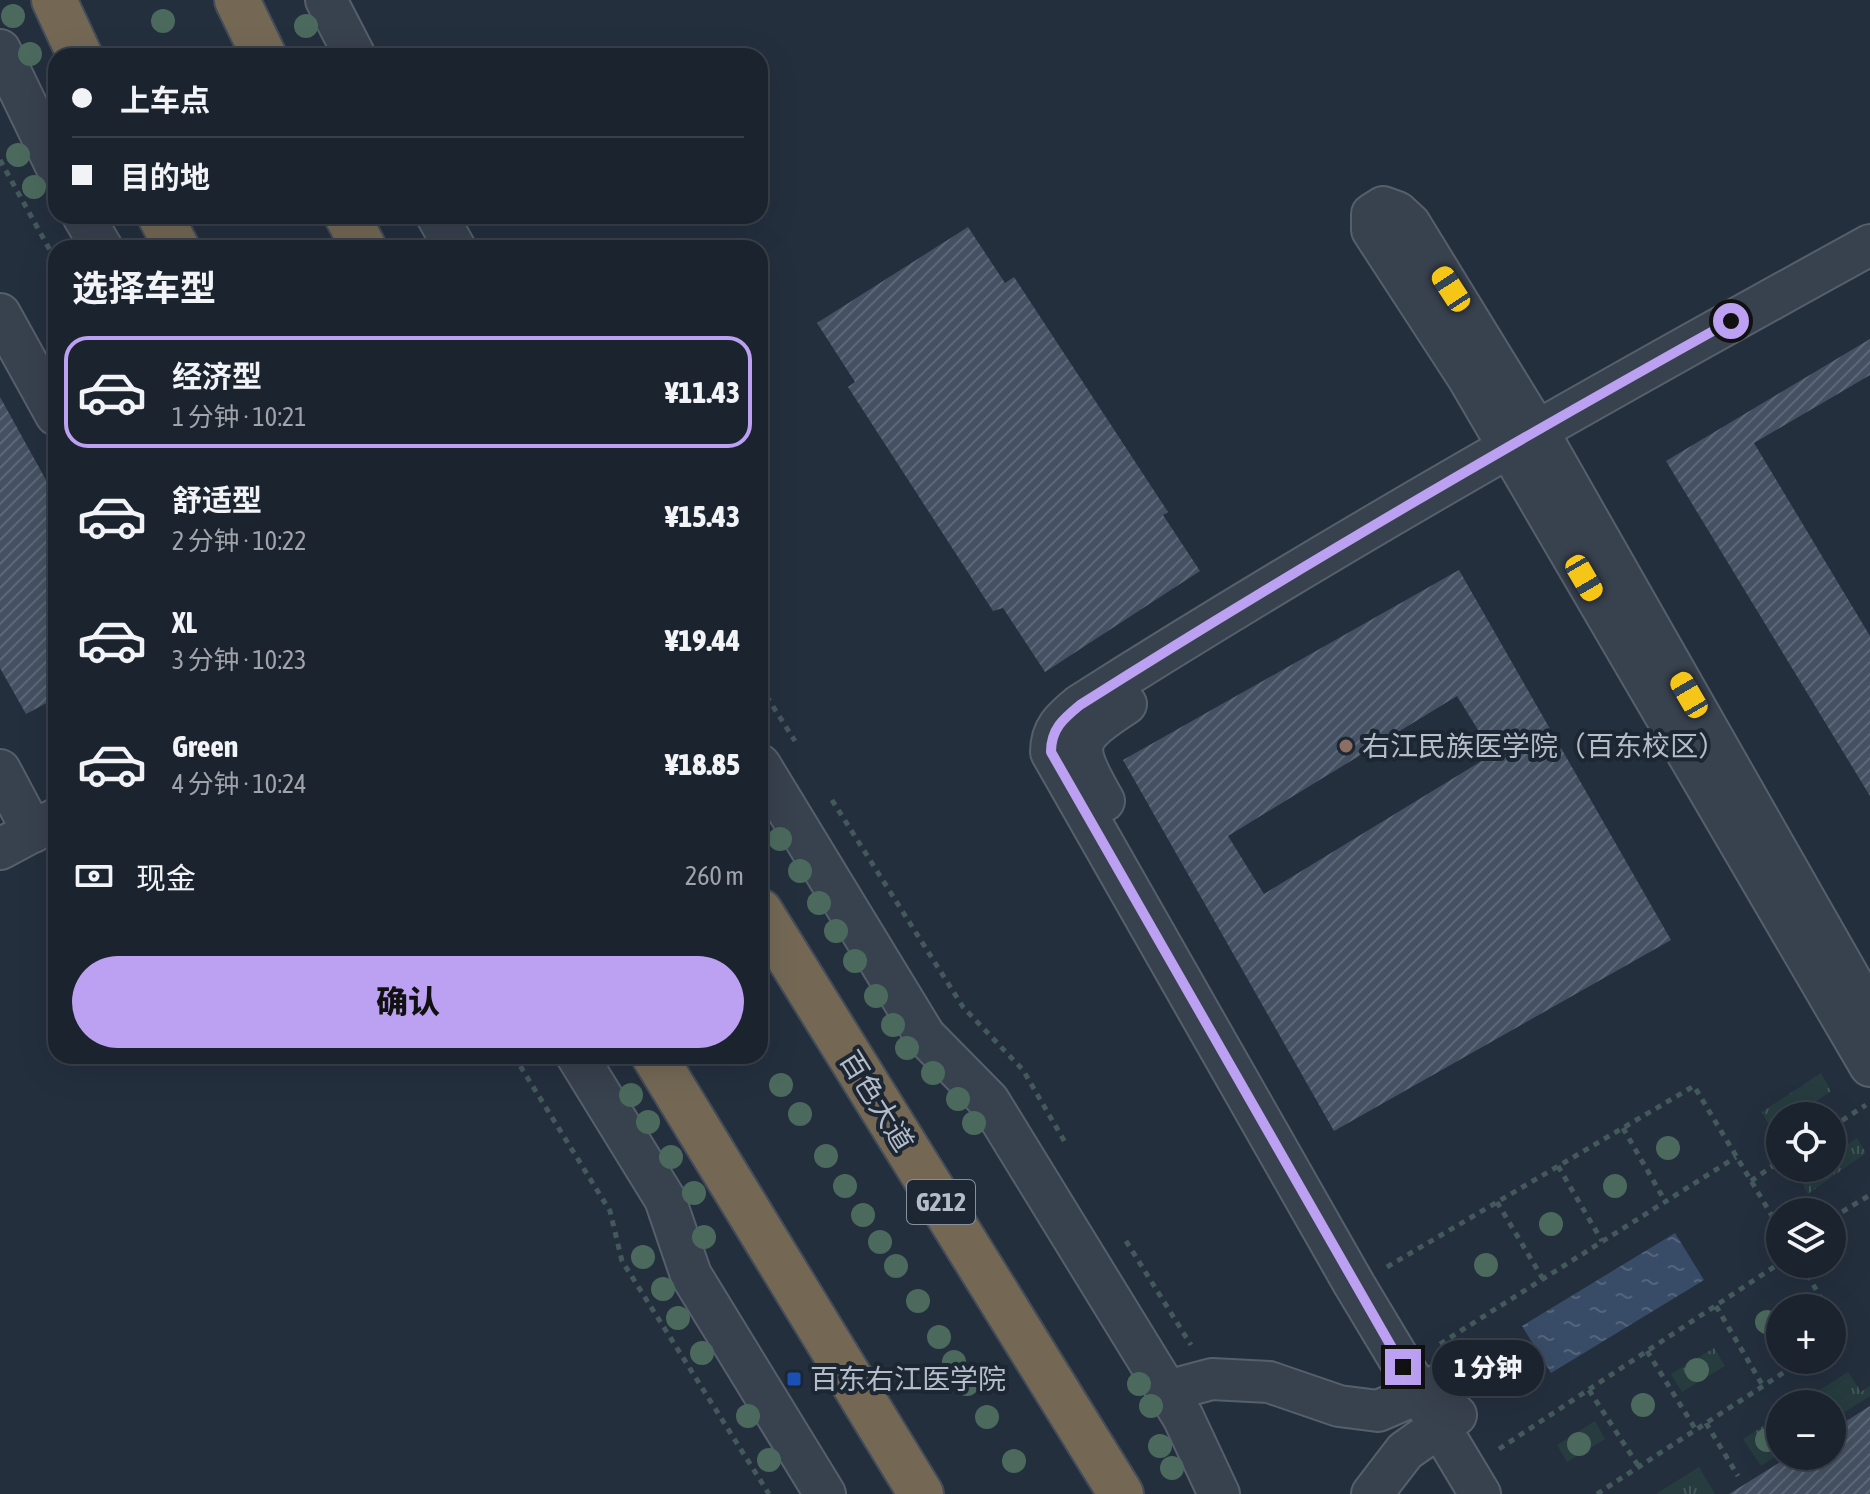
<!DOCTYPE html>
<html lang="zh">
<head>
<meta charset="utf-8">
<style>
	:root { --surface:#1b232e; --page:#282f3a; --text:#f1f3f6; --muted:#a0a4aa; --line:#39404a; --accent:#bca0f2 }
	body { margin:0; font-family:"Asap Condensed","Noto Sans SC",sans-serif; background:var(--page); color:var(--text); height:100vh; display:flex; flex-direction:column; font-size:30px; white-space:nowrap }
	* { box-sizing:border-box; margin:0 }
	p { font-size:26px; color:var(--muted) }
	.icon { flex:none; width:44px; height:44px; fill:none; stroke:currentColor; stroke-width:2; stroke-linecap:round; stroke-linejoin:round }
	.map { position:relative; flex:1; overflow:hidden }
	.panel { position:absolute; left:48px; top:240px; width:720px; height:824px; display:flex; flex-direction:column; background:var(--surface); border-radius:24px; box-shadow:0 8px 32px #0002,0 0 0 2px var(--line) }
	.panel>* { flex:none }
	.hud { position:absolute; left:48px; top:48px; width:720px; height:176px; border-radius:24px; box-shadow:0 8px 32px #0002,0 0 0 2px var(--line); display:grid; align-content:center; height:176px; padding:0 24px; background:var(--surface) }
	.buttons { position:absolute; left:1766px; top:1102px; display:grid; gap:16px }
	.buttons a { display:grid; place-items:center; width:80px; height:80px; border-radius:50%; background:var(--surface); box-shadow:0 8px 32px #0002,0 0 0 2px var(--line); font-size:40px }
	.end { position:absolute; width:36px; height:36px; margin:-18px; border:10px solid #bca0f2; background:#111; box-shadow:0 0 0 4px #111 }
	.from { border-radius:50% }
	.bubble { position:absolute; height:56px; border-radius:28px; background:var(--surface); box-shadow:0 8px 32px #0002,0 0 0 2px var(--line); font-size:26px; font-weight:800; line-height:56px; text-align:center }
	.car { position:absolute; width:24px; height:48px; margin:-24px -12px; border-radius:10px; box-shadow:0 0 6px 2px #0007; background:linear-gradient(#f5c518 24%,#345 0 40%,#f5c518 0 76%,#345 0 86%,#f5c518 0) }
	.hud b { display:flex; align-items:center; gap:28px; height:76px; font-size:30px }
	.hud b+b { border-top:2px solid var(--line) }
	.hud i { width:20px; height:20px; background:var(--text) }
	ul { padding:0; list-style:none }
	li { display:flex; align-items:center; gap:24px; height:112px; margin:0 16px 12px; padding:0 8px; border:4px solid transparent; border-radius:24px }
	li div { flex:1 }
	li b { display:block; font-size:30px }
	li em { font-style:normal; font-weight:800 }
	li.active { border-color:var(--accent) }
	li>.icon { width:72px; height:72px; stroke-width:1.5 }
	h2 { padding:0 24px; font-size:36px; line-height:96px }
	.pay { display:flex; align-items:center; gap:20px; height:88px; padding:0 24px; font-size:30px }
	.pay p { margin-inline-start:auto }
	.cta { display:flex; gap:16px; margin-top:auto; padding:16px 24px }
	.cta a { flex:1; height:92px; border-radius:48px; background:var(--accent); color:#111; font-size:32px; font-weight:800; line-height:92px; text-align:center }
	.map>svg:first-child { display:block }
	.grass { fill:url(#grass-tufts) }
	.water { fill:url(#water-ripples) }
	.building { fill:url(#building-hatch); fill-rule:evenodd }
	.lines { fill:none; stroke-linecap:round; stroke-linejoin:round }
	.minor-casing { stroke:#565f6c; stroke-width:44 }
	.highway-casing { stroke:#434c59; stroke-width:48 }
	.path { stroke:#44595c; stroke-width:5; stroke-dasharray:6 6; stroke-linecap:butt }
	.minor { stroke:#38414e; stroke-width:40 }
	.highway { stroke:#746855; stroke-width:44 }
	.tree { fill:#4b6a5d }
	.route { stroke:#bca0f2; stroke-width:10 }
	.education-dot { fill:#8d6e63; stroke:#1d2633; stroke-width:3 }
	.transit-dot { fill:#1a4fb4; stroke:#1d2633; stroke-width:3 }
	.labels { text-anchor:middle; stroke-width:8; stroke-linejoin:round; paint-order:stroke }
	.shield { fill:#1d2633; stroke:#878f9c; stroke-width:2 }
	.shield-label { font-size:26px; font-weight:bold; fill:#b4bcc9 }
	.poi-label { font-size:28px; fill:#b4bcc9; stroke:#1d2633; text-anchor:start }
	.street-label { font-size:28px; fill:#b4bcc9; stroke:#1d2633 }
</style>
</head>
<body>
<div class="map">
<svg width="1870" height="1494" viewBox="0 0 1870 1494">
	<defs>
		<pattern id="grass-tufts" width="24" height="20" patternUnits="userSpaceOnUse" patternTransform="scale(2)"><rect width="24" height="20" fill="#263c3f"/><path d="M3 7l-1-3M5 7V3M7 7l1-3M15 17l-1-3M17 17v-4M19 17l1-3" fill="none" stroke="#435659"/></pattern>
		<pattern id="water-ripples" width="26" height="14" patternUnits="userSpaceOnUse" patternTransform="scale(2)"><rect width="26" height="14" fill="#394c67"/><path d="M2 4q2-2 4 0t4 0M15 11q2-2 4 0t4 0" fill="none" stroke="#53647b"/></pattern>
		<pattern id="building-hatch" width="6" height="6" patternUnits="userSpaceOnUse" patternTransform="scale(2)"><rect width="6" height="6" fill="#455162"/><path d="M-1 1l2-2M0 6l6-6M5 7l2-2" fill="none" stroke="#5d6877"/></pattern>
	</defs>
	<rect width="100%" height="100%" fill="#242f3e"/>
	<!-- grass -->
	<path class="grass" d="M1821,1073L1831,1091L1794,1116H1780V1126L1772,1131L1762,1112Z
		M1857,1138L1866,1153L1808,1194L1799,1177L1813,1168H1832V1155Z
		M1714,1348L1725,1366L1682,1392L1671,1374Z
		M1848,1372L1861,1392L1870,1386V1396L1832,1420V1404H1798Z
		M1780,1415V1454L1761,1466L1743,1439Z
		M1595,1421L1605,1439L1567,1462L1557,1445Z
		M1699,1467L1715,1494H1656Z"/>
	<!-- water -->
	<path class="water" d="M1675,1233L1704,1280L1551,1373L1522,1326Z"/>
	<!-- building -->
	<path class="building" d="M968,227L1005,283L1014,277L1168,512L1163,515L1200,571L1045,672L1003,608L993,611L848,387L855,382L817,323Z
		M1870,339V375L1754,443L1870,636V796L1666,461Z
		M0,397L56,498V698L26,714L0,668Z
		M1459,570L1671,940L1334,1131L1123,760ZM1457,696L1493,754L1264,894L1228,836Z
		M1870,1406V1494H1729L1790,1456H1832V1430Z"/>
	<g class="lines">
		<defs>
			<path id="minor" d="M326,0L355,56
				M0,50L56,166
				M83,216L102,248
				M437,216L455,248
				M0,314L56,415
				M760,765L925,1036L989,1101L1183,1417L1219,1494
				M0,770L33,832
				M1104,801C1072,745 1072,739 1126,704
				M0,849L56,819
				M1870,1014L1548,449L1410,224L1397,212L1383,207L1372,214V230L1467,376L1870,1066
				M577,1056L665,1199L691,1275L825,1494
				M1167,1391L1212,1379L1269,1382L1339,1406L1378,1411L1438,1385
				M1372,1494L1405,1451L1456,1415
				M1480,1494L1354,1284L1051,752C1051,729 1063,719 1080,705C1338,541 1603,392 1870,245"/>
			<path id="highway" d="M54,0L80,56
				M237,0L264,56
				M160,216L177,248
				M347,216L364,248
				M760,911L1121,1494
				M654,1056L921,1494"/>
		</defs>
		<!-- minor casing -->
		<use href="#minor" class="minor-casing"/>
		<!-- highway casing -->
		<use href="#highway" class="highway-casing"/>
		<!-- path -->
		<path class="path" d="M0,160L56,261
			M760,686L795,741
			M832,800L963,1007L1023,1070L1066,1144
			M514,1056L610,1211L622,1261L769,1494
			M1832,1127L1866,1105
			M1623,1128L1665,1201
			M1558,1166L1602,1241
			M1751,1181L1780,1161
			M1497,1202L1543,1279
			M1832,1218L1870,1195
			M1126,1241L1191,1345
			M1801,1264L1827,1308
			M1387,1267L1694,1086L1780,1229
			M1716,1306L1763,1386
			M1832,1316L1843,1334L1832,1341
			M1440,1344L1736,1157
			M1647,1351L1696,1430
			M1589,1390L1639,1467
			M1706,1423L1738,1476
			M1499,1449L1780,1263
			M1597,1494L1803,1360"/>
		<!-- minor -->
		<use href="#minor" class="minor"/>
		<!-- highway -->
		<use href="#highway" class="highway"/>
	</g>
	<!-- trees -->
	<g class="tree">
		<circle cx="13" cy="16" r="12"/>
		<circle cx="163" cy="21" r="12"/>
		<circle cx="306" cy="26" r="12"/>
		<circle cx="30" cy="54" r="12"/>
		<circle cx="18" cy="155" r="12"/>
		<circle cx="34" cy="187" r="12"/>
		<circle cx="780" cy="839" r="12"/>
		<circle cx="800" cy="871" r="12"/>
		<circle cx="819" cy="903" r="12"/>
		<circle cx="836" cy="931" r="12"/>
		<circle cx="855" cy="961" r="12"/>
		<circle cx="876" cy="996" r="12"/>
		<circle cx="893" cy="1025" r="12"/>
		<circle cx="907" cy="1048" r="12"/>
		<circle cx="933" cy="1073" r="12"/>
		<circle cx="781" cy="1085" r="12"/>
		<circle cx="631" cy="1095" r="12"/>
		<circle cx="958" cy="1099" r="12"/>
		<circle cx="800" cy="1114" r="12"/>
		<circle cx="648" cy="1122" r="12"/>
		<circle cx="974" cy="1123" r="12"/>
		<circle cx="1668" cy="1148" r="12"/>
		<circle cx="826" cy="1156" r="12"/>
		<circle cx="671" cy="1157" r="12"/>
		<circle cx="845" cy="1186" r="12"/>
		<circle cx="1615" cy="1186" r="12"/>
		<circle cx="694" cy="1193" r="12"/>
		<circle cx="863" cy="1215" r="12"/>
		<circle cx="1551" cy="1224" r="12"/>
		<circle cx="704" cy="1237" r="12"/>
		<circle cx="880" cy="1242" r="12"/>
		<circle cx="643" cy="1257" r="12"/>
		<circle cx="1486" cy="1265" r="12"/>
		<circle cx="896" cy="1266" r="12"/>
		<circle cx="663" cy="1289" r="12"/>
		<circle cx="918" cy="1301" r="12"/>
		<circle cx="678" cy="1318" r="12"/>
		<circle cx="1767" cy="1322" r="12"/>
		<circle cx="939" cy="1337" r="12"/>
		<circle cx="702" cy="1353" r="12"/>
		<circle cx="954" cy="1362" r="12"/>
		<circle cx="1697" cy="1370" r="12"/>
		<circle cx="967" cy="1384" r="12"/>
		<circle cx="1139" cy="1384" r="12"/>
		<circle cx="1643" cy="1405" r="12"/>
		<circle cx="1151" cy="1406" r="12"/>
		<circle cx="748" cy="1416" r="12"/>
		<circle cx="987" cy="1417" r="12"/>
		<circle cx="1767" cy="1440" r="12"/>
		<circle cx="1579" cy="1444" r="12"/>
		<circle cx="1160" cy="1446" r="12"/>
		<circle cx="769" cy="1460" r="12"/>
		<circle cx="1014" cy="1461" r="12"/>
		<circle cx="1172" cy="1468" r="12"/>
	</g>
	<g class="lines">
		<!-- route -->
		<path class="route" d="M1403,1367L1051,752C1051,729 1063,719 1080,705C1293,570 1510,444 1731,321"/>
	</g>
	<!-- markers -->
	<circle class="education-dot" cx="1346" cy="746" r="8"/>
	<rect class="transit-dot" x="786" y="1371" width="16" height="16" rx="4"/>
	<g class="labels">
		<!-- shield labels -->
		<rect class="shield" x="907" y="1180" width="68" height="44" rx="6"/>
		<g class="shield-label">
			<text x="941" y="1211">G212</text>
		</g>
		<!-- poi labels -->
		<g class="poi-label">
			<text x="1362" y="756">右江民族医学院（百东校区）</text>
			<text x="810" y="1389">百东右江医学院</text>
		</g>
		<!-- street labels -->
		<g class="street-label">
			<text transform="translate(877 1101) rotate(58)" y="10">百色大道</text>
		</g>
	</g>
</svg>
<div class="buttons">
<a><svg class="icon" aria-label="locate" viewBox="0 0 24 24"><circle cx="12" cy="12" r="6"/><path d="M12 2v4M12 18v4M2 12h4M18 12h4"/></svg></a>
<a><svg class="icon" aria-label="layers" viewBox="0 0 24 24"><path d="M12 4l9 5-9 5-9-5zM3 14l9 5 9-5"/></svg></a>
<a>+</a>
<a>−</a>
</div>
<i class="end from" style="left:1731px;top:321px"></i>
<i class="end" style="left:1403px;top:1367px"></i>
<div class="bubble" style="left:1432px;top:1340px;width:112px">1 分钟</div>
<i class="car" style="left:1451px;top:289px;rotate:327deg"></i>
<i class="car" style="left:1584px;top:578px;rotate:150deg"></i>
<i class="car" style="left:1689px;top:695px;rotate:330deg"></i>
<div class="hud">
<b><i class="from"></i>上车点</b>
<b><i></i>目的地</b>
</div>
<section class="panel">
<h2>选择车型</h2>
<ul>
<li class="active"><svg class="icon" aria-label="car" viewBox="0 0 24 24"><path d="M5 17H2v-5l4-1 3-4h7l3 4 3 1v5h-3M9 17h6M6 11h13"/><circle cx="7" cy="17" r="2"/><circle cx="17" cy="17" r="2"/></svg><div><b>经济型</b><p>1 分钟 · 10:21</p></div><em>¥11.43</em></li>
<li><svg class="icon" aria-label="car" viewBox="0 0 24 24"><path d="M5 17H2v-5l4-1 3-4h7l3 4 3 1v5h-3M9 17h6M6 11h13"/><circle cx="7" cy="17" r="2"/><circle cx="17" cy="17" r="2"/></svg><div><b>舒适型</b><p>2 分钟 · 10:22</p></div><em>¥15.43</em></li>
<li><svg class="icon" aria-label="car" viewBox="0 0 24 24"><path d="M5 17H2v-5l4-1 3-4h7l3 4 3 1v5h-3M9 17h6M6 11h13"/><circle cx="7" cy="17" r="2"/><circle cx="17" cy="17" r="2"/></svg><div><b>XL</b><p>3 分钟 · 10:23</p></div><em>¥19.44</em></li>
<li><svg class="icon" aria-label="car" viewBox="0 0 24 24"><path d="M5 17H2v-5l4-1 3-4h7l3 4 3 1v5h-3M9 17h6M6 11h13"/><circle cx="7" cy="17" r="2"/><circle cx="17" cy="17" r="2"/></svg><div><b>Green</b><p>4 分钟 · 10:24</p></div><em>¥18.85</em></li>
</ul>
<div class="pay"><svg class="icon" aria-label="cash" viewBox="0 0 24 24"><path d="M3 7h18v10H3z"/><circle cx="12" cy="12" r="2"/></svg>现金<p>260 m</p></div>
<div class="cta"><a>确认</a></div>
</section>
</div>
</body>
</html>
